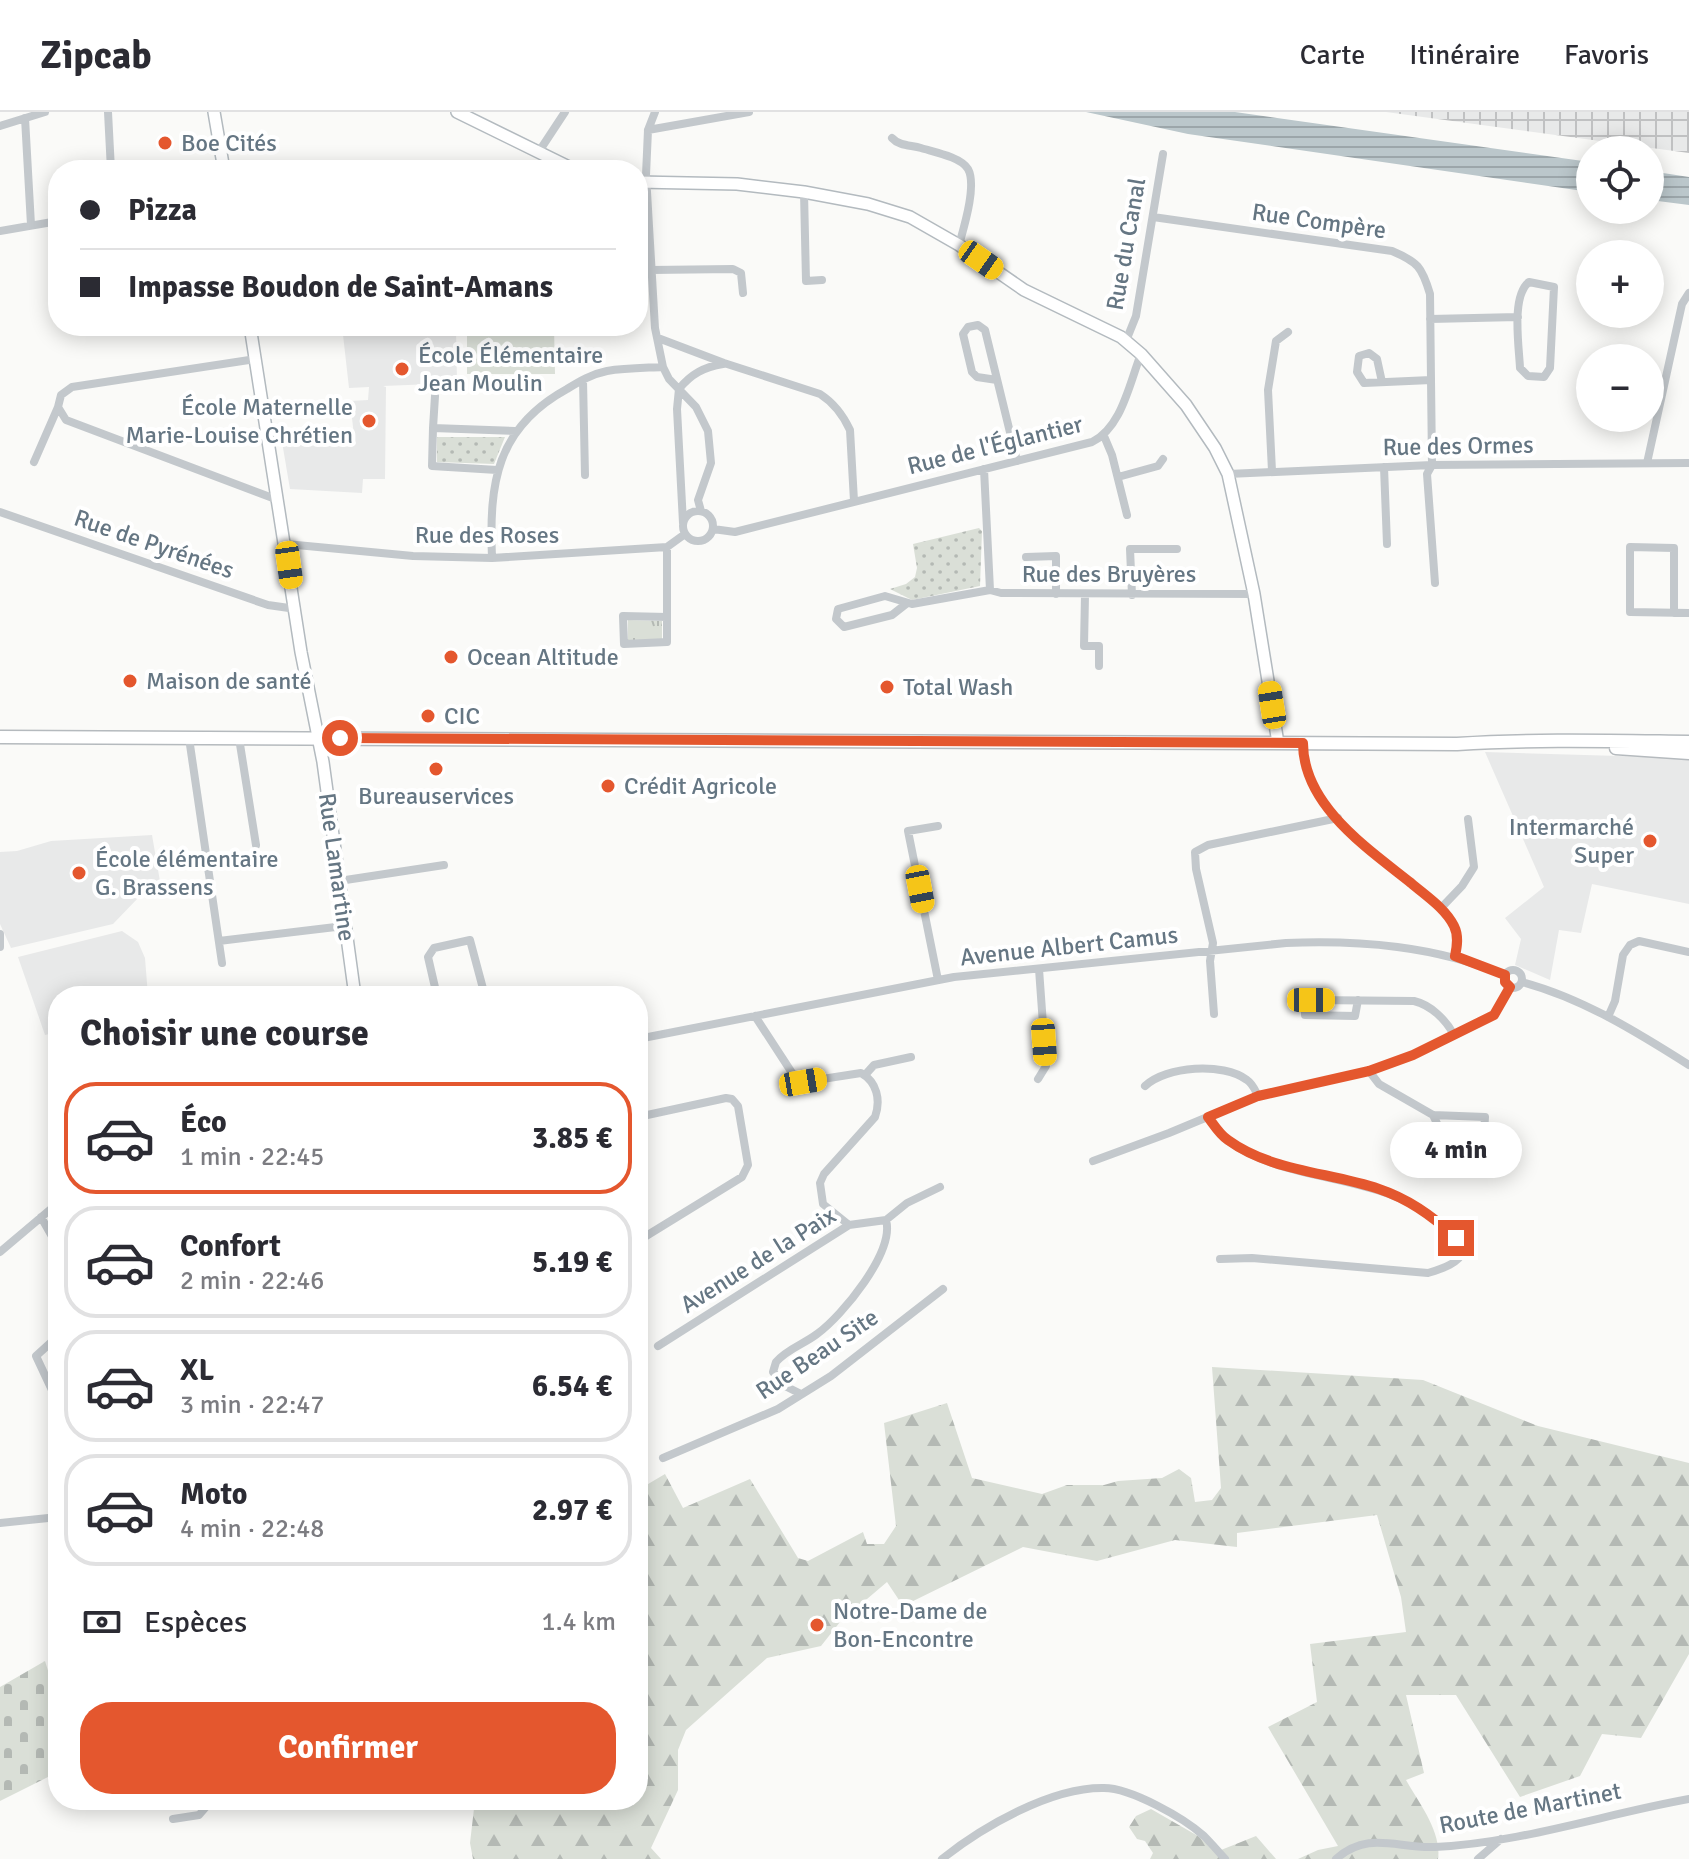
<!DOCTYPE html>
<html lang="fr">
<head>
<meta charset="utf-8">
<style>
	:root { --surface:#fff; --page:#f2f2f3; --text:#2b2b33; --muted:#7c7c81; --line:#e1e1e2; --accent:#e4572e }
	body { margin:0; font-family:Signika,sans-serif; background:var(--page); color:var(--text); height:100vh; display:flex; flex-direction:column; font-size:30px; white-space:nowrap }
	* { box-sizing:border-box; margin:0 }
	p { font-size:26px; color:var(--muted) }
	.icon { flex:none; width:44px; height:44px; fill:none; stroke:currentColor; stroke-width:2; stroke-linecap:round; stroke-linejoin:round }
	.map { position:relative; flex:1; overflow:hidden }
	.sheet { position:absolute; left:48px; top:874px; width:600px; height:824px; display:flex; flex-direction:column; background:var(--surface); border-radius:32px; box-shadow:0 4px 20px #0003 }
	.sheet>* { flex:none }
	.guide { position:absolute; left:48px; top:48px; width:600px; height:176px; border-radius:32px; box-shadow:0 4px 20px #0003; display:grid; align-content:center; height:176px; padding:0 32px; background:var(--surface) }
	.fabs { position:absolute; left:1576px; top:24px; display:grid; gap:16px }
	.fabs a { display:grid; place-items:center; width:88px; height:88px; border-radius:50%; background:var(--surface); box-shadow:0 4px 20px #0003; font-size:40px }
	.end { position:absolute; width:36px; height:36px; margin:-18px; border:10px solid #e4572e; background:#fff; box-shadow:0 0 0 4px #fff }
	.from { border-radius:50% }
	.bubble { position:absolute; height:56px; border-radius:28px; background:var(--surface); box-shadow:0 4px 20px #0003; font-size:26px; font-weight:700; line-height:56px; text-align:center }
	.car { position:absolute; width:24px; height:48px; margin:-24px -12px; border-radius:10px; box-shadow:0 0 6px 2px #0007; background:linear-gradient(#f5c518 24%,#345 0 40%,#f5c518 0 76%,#345 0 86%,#f5c518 0) }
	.guide b { display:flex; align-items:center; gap:28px; height:76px; font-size:30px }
	.guide b+b { border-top:2px solid var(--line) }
	.guide i { width:20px; height:20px; background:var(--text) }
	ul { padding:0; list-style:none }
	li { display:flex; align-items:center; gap:24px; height:112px; margin:0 16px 12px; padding:0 16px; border:4px solid var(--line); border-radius:32px }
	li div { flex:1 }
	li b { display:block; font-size:30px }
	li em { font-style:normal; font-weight:700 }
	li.on { border-color:var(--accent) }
	li>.icon { width:72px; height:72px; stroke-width:1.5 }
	h2 { padding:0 32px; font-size:36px; line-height:96px }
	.pay { display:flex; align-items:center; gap:20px; height:88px; padding:0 32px; font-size:30px }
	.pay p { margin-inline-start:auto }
	.action { display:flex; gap:16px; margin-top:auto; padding:16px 32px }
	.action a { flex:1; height:92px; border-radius:32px; background:var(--accent); color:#fff; font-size:32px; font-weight:700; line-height:92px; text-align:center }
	header { display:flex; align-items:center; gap:48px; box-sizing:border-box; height:112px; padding:0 40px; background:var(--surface); border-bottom:2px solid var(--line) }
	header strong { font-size:38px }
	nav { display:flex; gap:44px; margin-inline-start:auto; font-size:28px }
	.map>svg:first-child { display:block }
	.built { fill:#e8e9e9 }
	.industrial { fill:url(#industrial-grid) }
	.grass { fill:url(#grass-tufts) }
	.forest { fill:url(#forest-firs) }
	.cemetery { fill:url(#cemetery-stones) }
	.park { fill:url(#park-dots) }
	.pitch { fill:#dadfd7 }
	.water { fill:url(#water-rules) }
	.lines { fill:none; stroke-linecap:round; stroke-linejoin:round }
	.secondary-casing { stroke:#b3babf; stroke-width:14 }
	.primary-casing { stroke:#b5babe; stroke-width:15 }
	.street { stroke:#c3c8cc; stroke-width:8 }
	.secondary { stroke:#fff; stroke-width:11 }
	.primary { stroke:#fff; stroke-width:12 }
	.route { stroke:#e4572e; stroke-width:10 }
	.poi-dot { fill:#e4572e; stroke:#fff; stroke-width:3 }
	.labels { text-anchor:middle; stroke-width:8; stroke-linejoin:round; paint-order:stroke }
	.poi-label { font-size:24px; fill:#657683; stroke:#fff; text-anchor:start }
	.street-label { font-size:24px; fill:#657683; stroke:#fff }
</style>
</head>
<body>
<header>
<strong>Zipcab</strong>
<nav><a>Carte</a><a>Itinéraire</a><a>Favoris</a></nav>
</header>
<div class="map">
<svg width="1689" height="1747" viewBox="0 0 1689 1747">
	<defs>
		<pattern id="industrial-grid" width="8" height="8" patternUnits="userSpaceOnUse" patternTransform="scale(2)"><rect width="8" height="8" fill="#e8e9e9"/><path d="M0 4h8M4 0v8" fill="none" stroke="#c0c1c2"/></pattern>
		<pattern id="grass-tufts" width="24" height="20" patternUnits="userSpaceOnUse" patternTransform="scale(2)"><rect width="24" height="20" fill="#dadfd7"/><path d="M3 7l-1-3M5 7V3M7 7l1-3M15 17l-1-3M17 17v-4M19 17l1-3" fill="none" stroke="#b4b9b4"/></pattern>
		<pattern id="forest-firs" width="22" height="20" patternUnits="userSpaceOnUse" patternTransform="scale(2)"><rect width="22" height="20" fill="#dadfd7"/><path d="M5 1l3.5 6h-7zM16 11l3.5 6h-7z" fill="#b4b9b4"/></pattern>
		<pattern id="cemetery-stones" width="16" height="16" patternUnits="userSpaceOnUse" patternTransform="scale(2)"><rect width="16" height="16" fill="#dadfd7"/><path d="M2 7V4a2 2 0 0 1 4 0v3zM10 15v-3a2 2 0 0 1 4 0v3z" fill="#b4b9b4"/></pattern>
		<pattern id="park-dots" width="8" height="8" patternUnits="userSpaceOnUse" patternTransform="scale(2)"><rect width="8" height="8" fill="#dadfd7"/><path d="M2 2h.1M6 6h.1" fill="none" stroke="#b4b9b4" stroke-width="1.8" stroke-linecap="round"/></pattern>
		<pattern id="water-rules" width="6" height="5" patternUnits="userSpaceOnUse" patternTransform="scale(2)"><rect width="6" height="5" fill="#bbc7cb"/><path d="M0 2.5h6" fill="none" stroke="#9ca6aa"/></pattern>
	</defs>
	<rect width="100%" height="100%" fill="#fafaf8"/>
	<!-- built -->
	<path class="built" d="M342,214H456L457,271L383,274L386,275L385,367H363L362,381L290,377L282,330L355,332L350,289L368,288L369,275L349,276Z
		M1485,640L1689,646V792L1592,772L1581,821L1559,818L1550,868L1515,853L1521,827L1505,806L1544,775Z
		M152,723L162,781L140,784L113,812L11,836L0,812V740L17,739L51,729Z
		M122,819L138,830L145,846L148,884H58V920L45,923L18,845Z"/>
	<!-- industrial -->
	<path class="industrial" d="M1386,0H1689V41Z"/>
	<!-- grass -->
	<path class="grass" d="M628,508L662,509V528H628Z"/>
	<!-- forest -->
	<path class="forest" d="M1212,1255L1423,1268L1538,1314L1689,1351V1542L1641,1626L1602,1622L1580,1664L1520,1685L1456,1583H1406L1424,1661L1406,1668C1419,1691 1442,1720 1438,1747H1298L1318,1738L1338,1734L1268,1615L1317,1590L1310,1532L1406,1520L1401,1485L1377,1403L1237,1421V1435L1175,1428L1097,1449L1023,1435L903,1494L887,1470L840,1510L821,1534L767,1546L686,1618L678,1638V1678L651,1736L661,1747H473L470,1731L475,1688H638V1378L665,1362L683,1396L750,1367L798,1446L808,1449L863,1420L867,1432H884L896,1414L884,1311L947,1291L972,1366L1042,1382L1067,1373H1104L1118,1369L1162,1366L1179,1357L1191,1366L1195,1390L1212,1388L1221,1376Z
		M1151,1697L1198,1724L1216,1740L1256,1724L1276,1747H1150L1153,1741L1145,1729L1137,1727L1129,1715L1136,1704Z"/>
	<!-- cemetery -->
	<path class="cemetery" d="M45,1549L56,1584L50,1587L58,1613V1660L0,1689V1575Z"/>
	<!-- park -->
	<path class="park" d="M437,325H505L494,352L437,350Z
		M979,416L982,419L980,474L912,488L890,477L906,472L915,465L917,456L913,432Z"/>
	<!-- pitch -->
	<path class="pitch" d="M467,214H554L555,262H467Z"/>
	<!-- water -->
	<path class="water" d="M1086,0H1235L1590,50V80L1188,22Z
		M1650,59L1689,65V93L1650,88Z"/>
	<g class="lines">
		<defs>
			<path id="secondary" d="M214,0L224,58
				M457,0L575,58
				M638,70L737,72L804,80L868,92L910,105L959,133L1024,178L1121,225L1141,242L1186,293L1215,336L1228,362L1254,482L1278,631
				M250,214L301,540L323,650L355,884"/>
			<path id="primary" d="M0,625L1457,632C1534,627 1611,629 1689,630
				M1616,636L1689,641"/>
		</defs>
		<!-- secondary casing -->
		<use href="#secondary" class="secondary-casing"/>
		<!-- primary casing -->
		<use href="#primary" class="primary-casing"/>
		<!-- street -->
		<path class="street" d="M108,0L111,58
			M25,6L31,113
			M0,14L45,0
			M648,18L655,0
			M892,26C899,34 911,33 921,36C934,40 961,45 968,57C977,73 964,115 959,133
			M538,41L565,0
			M804,80L806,169L822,168
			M1153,105L1392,139C1418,150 1422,155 1430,182L1432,353L1427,362L1435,471
			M0,119L58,109
			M651,158L733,157L741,161L743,181
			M1529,170L1554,175L1550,256L1544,265L1528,264L1520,256C1519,234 1511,184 1529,170Z
			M1430,207L1518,205
			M658,226L724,251L820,282C834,291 843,303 850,318L854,389
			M1126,229L1136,204L1163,42
			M256,247L72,275L61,283L58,295L66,308L278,388
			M583,268L585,363
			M997,268L977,265L972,260L963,222L968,215L978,213L985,218L1017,349
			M1382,270L1377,247L1369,241L1359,244L1357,260L1364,271L1431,268
			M679,277L677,297L683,411
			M679,277C691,262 704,255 723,252
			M433,316L435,284
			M1104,324L1112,343L1127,403
			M34,350L58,295
			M1647,351L1682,192L1689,181
			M1384,355L1387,432
			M984,357L990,478L1001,481L1254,482
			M497,358L432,354L433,316L515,319
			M1272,359L1268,278L1276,229L1288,220
			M1228,362L1432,353L1689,351
			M1118,365L1158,354L1163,347
			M701,399L698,388L711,351L708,319L696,295L669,267L663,255L655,216L646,63L648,18L749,0
			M683 414a15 15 0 1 1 30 0a15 15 0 1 1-30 0Z
			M0,400L268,493L296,497
			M713,417L735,420L1092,330C1122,315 1129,272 1141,242
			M286,432L413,444L492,446L667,435L685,422
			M667,435V530L624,532L623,504L667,505
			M1026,445L1056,444V482
			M492,446C489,371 496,316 567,277C580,269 592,262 607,259C625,256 644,256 663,255
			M1085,483L1084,534H1099V554
			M1132,483L1130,437H1177
			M906,492L892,503L844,515L836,507L838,497L885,484L912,492L990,478
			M1674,501V436L1630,435V500L1689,501
			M189,626L222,851
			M239,626L256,733
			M1303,631C1303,693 1367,736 1411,771C1426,784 1445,796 1454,814C1459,824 1457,835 1455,844
			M339,769L444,753
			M1441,796L1462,774L1474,755L1468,707
			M0,822V835
			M219,829L344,814
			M1504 867a9 9 0 1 1 18 0a9 9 0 1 1-18 0Z
			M938,868L908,719L938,714
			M1522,870C1582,886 1637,920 1689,953
			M437,884L428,845L434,836L470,828L485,884
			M1358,888L1355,904L1305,903V891L1311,888L1414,889C1431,893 1446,908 1454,923
			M1214,902L1210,849L1213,831L1196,757L1195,740L1208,733L1338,706
			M755,904L796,967L803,970L861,961C877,970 881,988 875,1005L824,1062L820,1071L823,1092L849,1113
			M1608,905L1615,889L1623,843L1630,833L1639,829L1689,840
			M638,927L954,865L1286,831C1361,828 1435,834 1505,863
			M1369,959L1379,972L1433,1003L1485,1005L1484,1020L1480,1021L1441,1020L1433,1003
			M865,963L874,953L911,945
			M1038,967L1046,954L1039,857
			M1145,974C1166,954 1223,950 1247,968C1253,972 1255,978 1258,984
			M638,1005L726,986L732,987L738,994L748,1053L742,1065L638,1129
			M1208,1005C1214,1013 1220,1023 1228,1029C1293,1075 1384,1058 1444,1115C1452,1122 1460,1128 1464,1138C1459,1152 1441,1157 1428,1161L1252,1146L1220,1147
			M1093,1049L1169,1021L1258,984L1369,959L1413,943L1494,903L1510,875
			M41,1105L58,1135
			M886,1108L907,1091L940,1075
			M0,1140L58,1091
			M58,1224L36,1244L58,1291
			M658,1234L849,1113L886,1108C895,1140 842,1204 817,1222C804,1232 787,1237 776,1250L773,1260L787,1275L801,1282
			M663,1346L778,1297L831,1264L943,1177
			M0,1411L58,1405
			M173,1707L199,1703L212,1688
			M942,1747C982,1715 1051,1675 1104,1676C1131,1676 1184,1706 1204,1724C1211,1731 1218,1739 1225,1747
			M1336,1747C1369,1718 1397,1737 1435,1735C1520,1731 1605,1702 1689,1687
			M1478,1747L1501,1727"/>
		<!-- secondary -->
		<use href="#secondary" class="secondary"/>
		<!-- primary -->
		<use href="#primary" class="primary"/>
	</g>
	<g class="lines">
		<!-- route -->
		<path class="route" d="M340,626L1303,631C1303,693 1367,736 1411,771C1426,784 1445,796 1454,814C1459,824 1457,835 1455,844L1505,863V870L1510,875L1494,903L1413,943L1369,959L1258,984L1208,1005C1214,1013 1220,1023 1228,1028C1272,1060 1330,1060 1379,1077C1409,1087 1433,1104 1456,1126"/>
	</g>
	<!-- markers -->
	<g class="poi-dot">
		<circle cx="165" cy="31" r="8"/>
		<circle cx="402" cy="257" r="8"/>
		<circle cx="369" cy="309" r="8"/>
		<circle cx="451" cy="545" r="8"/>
		<circle cx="130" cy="569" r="8"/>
		<circle cx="887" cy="575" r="8"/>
		<circle cx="428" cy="604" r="8"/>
		<circle cx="436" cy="657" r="8"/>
		<circle cx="608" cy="674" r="8"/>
		<circle cx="1650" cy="729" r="8"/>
		<circle cx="79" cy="761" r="8"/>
		<circle cx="817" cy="1513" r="8"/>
	</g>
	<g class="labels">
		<!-- poi labels -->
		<g class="poi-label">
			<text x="181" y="39">Boe Cités</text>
			<text x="418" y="251">École Élémentaire<tspan x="418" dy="28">Jean Moulin</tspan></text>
			<text x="353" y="303" text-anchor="end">École Maternelle<tspan x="353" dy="28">Marie-Louise Chrétien</tspan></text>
			<text x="467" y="553">Ocean Altitude</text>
			<text x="146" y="577">Maison de santé</text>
			<text x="903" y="583">Total Wash</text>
			<text x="444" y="612">CIC</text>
			<text x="624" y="682">Crédit Agricole</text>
			<text x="436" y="692" text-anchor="middle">Bureauservices</text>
			<text x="1634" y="723" text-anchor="end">Intermarché<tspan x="1634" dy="28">Super</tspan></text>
			<text x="95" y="755">École élémentaire<tspan x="95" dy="28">G. Brassens</tspan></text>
			<text x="833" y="1507">Notre-Dame de<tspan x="833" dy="28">Bon-Encontre</tspan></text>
		</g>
		<!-- street labels -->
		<g class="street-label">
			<text transform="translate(1319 109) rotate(8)" y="8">Rue Compère</text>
			<text transform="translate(1126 132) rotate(-80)" y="8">Rue du Canal</text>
			<text transform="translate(995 333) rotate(-14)" y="8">Rue de l'Églantier</text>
			<text transform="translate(1458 334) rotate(-1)" y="8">Rue des Ormes</text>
			<text x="487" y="431">Rue des Roses</text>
			<text transform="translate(154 432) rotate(19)" y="8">Rue de Pyrénées</text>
			<text x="1109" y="470">Rue des Bruyères</text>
			<text transform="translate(337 755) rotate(82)" y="8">Rue Lamartine</text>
			<text transform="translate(1069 834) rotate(-6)" y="8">Avenue Albert Camus</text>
			<text transform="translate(758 1148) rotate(-32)" y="8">Avenue de la Paix</text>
			<text transform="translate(817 1242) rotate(-34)" y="8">Rue Beau Site</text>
			<text transform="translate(1530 1696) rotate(-11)" y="8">Route de Martinet</text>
		</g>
	</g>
</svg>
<div class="fabs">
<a><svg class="icon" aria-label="locate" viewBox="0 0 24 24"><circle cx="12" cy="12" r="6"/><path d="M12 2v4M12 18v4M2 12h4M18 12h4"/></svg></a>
<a>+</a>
<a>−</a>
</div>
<i class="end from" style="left:340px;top:626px"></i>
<i class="end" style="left:1456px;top:1126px"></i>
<div class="bubble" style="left:1390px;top:1010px;width:132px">4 min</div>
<i class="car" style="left:981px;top:148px;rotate:125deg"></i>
<i class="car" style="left:289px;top:453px;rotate:172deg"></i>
<i class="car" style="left:1272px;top:593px;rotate:351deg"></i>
<i class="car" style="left:920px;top:777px;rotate:169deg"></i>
<i class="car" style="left:1311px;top:888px;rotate:90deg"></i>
<i class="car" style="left:1044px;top:930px;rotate:176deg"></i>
<i class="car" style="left:803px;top:970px;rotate:80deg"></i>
<div class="guide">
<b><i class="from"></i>Pizza</b>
<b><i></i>Impasse Boudon de Saint-Amans</b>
</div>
<section class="sheet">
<h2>Choisir une course</h2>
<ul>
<li class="on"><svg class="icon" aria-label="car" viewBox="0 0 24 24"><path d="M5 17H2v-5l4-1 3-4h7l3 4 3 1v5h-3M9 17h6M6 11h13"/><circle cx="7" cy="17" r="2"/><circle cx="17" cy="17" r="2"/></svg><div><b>Éco</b><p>1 min · 22:45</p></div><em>3.85 €</em></li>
<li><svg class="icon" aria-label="car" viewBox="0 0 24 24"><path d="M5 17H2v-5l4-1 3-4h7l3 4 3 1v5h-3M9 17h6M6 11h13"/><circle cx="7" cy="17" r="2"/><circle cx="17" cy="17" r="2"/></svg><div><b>Confort</b><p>2 min · 22:46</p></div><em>5.19 €</em></li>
<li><svg class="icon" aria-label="car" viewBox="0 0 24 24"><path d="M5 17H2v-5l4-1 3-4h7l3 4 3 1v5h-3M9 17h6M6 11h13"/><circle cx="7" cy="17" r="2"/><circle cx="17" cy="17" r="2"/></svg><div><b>XL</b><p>3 min · 22:47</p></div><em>6.54 €</em></li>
<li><svg class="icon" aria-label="car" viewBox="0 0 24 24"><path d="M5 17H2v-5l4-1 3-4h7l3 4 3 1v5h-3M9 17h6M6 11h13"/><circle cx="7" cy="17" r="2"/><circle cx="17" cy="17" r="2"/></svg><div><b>Moto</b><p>4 min · 22:48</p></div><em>2.97 €</em></li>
</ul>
<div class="pay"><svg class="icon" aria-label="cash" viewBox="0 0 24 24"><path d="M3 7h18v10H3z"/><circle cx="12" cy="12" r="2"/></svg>Espèces<p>1.4 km</p></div>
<div class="action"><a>Confirmer</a></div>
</section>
</div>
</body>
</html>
